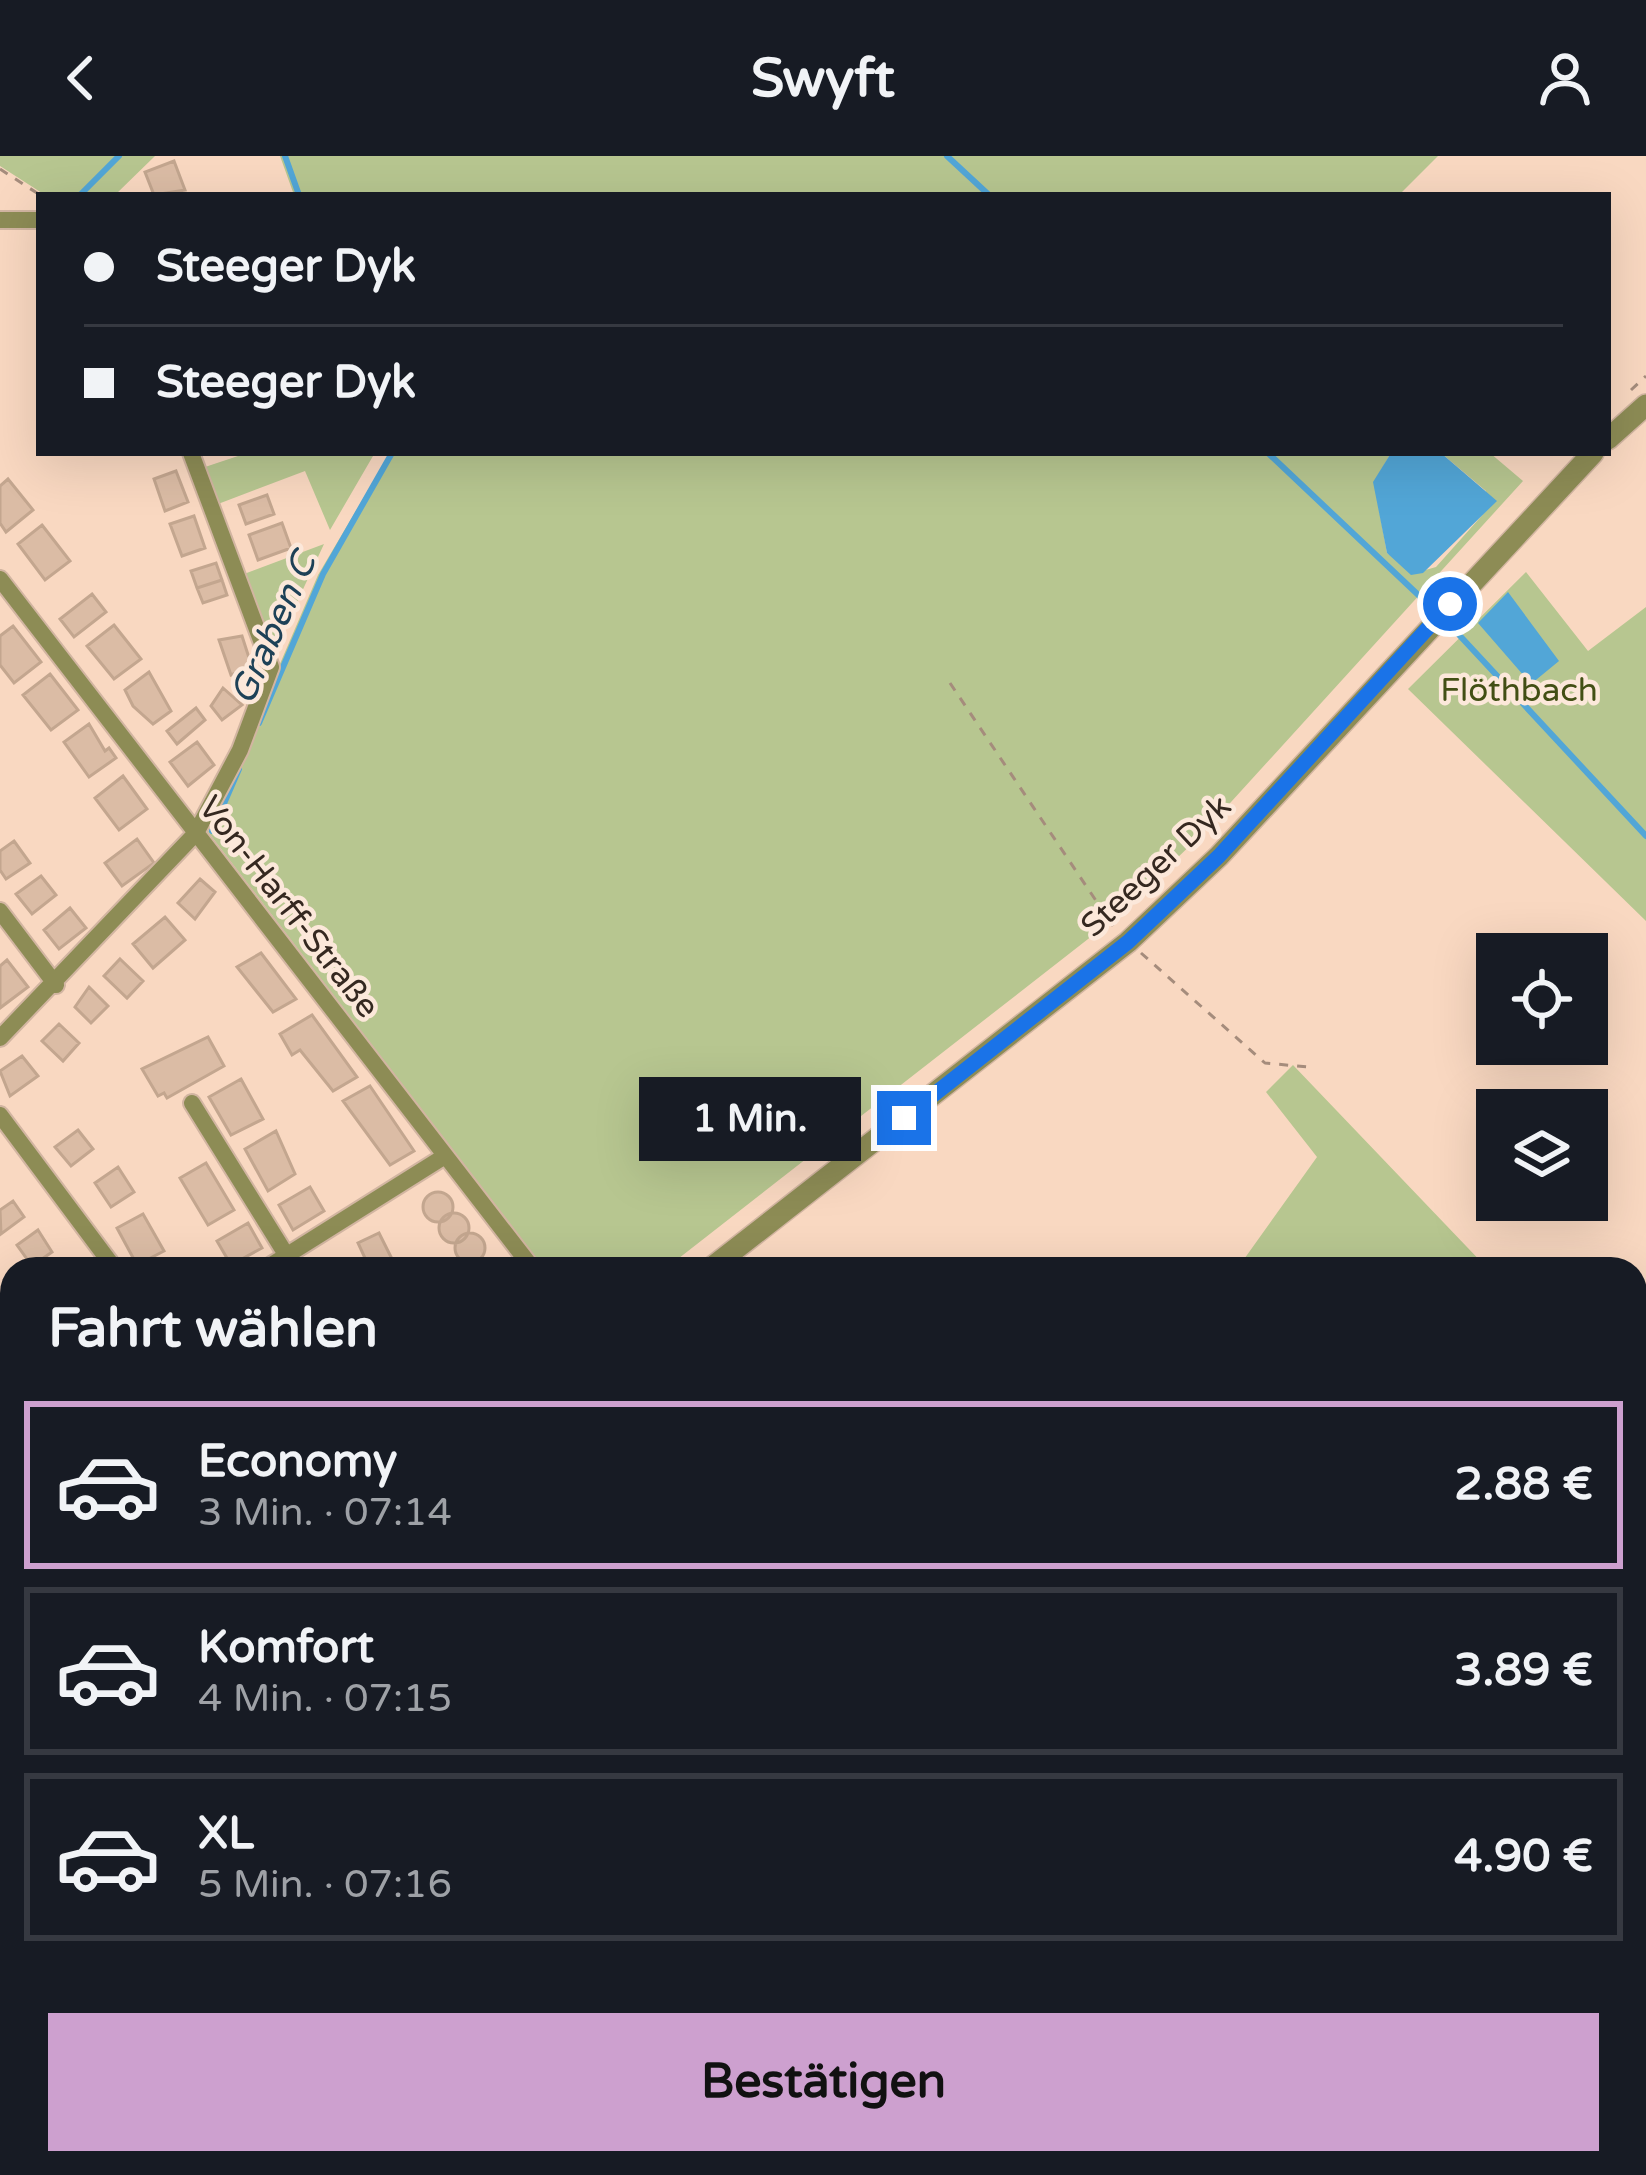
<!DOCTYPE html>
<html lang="de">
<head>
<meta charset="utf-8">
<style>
	:root { --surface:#171b24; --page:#242831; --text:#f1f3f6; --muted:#9ea1a6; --line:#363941; --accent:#cda0cf }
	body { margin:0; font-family:"Varela Round",sans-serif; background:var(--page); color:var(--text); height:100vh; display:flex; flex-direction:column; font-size:45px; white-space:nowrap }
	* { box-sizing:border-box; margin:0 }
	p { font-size:39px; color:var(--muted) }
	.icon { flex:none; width:66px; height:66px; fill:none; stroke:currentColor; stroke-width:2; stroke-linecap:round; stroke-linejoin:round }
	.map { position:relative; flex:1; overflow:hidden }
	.drawer { position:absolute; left:0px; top:1101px; width:1647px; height:918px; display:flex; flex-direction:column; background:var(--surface); border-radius:36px 36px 0 0; box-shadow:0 12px 48px #0002 }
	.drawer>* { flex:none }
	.banner { position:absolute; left:36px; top:36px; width:1575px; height:264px; border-radius:0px; box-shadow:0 12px 48px #0002; display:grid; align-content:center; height:264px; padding:0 48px; background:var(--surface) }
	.tools { position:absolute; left:1476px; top:777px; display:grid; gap:24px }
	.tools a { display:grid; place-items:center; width:132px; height:132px; border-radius:0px; background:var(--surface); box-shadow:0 12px 48px #0002; font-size:60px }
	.end { position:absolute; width:54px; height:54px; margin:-27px; border:15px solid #1a73e8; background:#fff; box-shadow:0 0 0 6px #fff }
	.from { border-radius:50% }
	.bubble { position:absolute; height:84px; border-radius:0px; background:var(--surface); box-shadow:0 12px 48px #0002; font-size:39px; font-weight:700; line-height:84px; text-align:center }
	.banner b { display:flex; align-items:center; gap:42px; height:114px; font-size:45px }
	.banner b+b { border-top:3px solid var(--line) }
	.banner i { width:30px; height:30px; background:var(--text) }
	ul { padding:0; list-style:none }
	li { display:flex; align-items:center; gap:36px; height:168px; margin:0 24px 18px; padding:0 24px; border:6px solid var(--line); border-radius:0px }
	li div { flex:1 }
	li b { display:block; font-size:45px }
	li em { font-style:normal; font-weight:700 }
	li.on { border-color:var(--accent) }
	li>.icon { width:108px; height:108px; stroke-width:1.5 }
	h2 { padding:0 48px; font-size:54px; line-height:144px }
	.primary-button { display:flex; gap:24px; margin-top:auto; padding:24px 48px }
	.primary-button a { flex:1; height:138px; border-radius:0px; background:var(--accent); color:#111; font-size:48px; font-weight:700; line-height:138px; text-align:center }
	header { display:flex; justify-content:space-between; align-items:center; height:156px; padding:0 48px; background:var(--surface); font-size:54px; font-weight:700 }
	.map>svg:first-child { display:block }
	.green { fill:#b7c690 }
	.water { fill:#52a6d7 }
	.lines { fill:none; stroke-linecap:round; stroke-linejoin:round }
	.stream { stroke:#52a6d7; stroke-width:6 }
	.building { fill:#dbbca5; stroke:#c3a68f; stroke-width:3 }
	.service-casing { stroke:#d2b5a1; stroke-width:10 }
	.minor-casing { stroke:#d2b5a1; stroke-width:20 }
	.tertiary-casing { stroke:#d2b5a1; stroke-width:24 }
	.path { stroke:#a58c7c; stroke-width:3; stroke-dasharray:9 9; stroke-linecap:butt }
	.service { stroke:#8d8c55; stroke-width:8 }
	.minor { stroke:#8d8c55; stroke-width:16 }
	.tertiary { stroke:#8d8c55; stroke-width:21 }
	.route { stroke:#1a73e8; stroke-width:15 }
	.labels { text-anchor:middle; stroke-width:9; stroke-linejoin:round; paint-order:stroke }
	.park-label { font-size:33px; fill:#424f14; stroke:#fce8da }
	.street-label { font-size:33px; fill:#352820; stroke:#fce8da }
	.water-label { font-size:36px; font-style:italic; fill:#1d4157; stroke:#fce8da }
</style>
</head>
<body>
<header><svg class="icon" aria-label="back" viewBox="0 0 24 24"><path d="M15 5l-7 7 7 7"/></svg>Swyft<svg class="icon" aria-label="person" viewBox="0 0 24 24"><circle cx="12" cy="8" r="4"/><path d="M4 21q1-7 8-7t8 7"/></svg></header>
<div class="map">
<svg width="1646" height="2019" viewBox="0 0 1646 2019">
	<rect width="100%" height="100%" fill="#f9d8c1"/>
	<!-- green -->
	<path class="green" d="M0,0H155L115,39H45L0,10Z
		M280,0H1438L1399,39H294Z
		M247,297H371L373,300L330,374L305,315L218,348L205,311Z
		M390,297H1391L1374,326L1387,397L1415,417L1436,411L1486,355V335L1441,297H1490L1523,325L1201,679L1115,762L665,1113H544L208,676L318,419Z
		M324,388L273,498L244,418Z
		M1526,416L1588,495L1646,451V765L1408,533Z
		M1293,909L1488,1113H1237L1317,1001L1266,936Z
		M1635,1270L1646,1282V1944L1635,1965Z
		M1450,2007H1614L1607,2019H1529Z"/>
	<!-- water -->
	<path class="water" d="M1391,297H1441L1497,345L1423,417L1411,419L1387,397L1373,326Z
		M1508,436L1559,505L1531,528L1478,467Z"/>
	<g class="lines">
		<!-- stream -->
		<path class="stream" d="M285,0L299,39
			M947,0L989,39
			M80,39L119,0
			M1268,297L1448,467L1646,680
			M259,567L323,418L392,297
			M212,675L239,613"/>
	</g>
	<!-- building -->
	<path class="building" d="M174,5L185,34L154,39L145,16Z
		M176,315L188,346L165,355L154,323Z
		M8,323L33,354L6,376L0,367V330Z
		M267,339L274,358L246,368L239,349Z
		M194,360L205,392L182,400L170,368Z
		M282,367L291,392L258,404L249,379Z
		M42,369L70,405L45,424L18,388Z
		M216,407L222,424L197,432L191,415Z
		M222,424L227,439L203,447L197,432Z
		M92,438L106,456L74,481L60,463Z
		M114,469L141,503L114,523L87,490Z
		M13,470L41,506L14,527L0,509V480Z
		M242,480L252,511L231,519L219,484Z
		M149,516L171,555L153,568L133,550L125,534Z
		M50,518L78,554L51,574L23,539Z
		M223,532L242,549L222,564L211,550Z
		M196,552L205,564L177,588L167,575Z
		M89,568L105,595L109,592L116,602L89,621L64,586Z
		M197,586L214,609L188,630L170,606Z
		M123,620L147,653L119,674L95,642Z
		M137,683L154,707L122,730L105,707Z
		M14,685L30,707L6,723L0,714V695Z
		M41,720L56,739L32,758L16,738Z
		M200,723L215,736L195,763L178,747Z
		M70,752L86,772L59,793L44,774Z
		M165,761L185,784L153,812L133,788Z
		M261,797L296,843L273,856L237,811Z
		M120,803L143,825L127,842L104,820Z
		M7,804L28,831L0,852V810Z
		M89,831L108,850L91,867L75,851Z
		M312,859L357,921L333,935L300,894L292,899L280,878Z
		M59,868L79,887L63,905L42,885Z
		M208,881L224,910L167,942L164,937L158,940L142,913Z
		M22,900L38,920L10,940L0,915Z
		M241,923L263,963L231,979L209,941Z
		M370,930L414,995L390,1009L343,945Z
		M78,974L93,993L71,1010L55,991Z
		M276,975L295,1018L268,1035L245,993Z
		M206,1007L234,1054L208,1069L180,1022Z
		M118,1011L134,1036L111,1051L95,1027Z
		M310,1031L324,1055L293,1074L279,1049Z
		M423 1051a15 15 0 1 1 30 0a15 15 0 1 1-30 0Z
		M13,1045L24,1061L1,1078L0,1054Z
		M439 1072a15 15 0 1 1 30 0a15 15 0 1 1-30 0Z
		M143,1058L164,1095L137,1109L117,1072Z
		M248,1067L262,1092L231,1109L217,1085Z
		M38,1074L52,1096L32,1110L17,1089Z
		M379,1077L393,1105L370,1113L358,1087Z
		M455 1092a15 15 0 1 1 30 0a15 15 0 1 1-30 0Z
		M5,1697L12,1708V1738L0,1744V1700Z
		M120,2007H175L182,2019H127Z
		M226,2007H266L268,2011L255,2019H233Z"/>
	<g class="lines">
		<defs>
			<path id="service" d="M97,2007L103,2019
				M1411,2019L1418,2011"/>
			<path id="minor" d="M0,64H39
				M0,423L533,1113
				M0,755L56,829
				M0,882L196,677L240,594L271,511L191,297
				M192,947L295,1113
				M0,959L115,1113
				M265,1113L445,1000
				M0,1267L12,1260
				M0,1355L12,1381
				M0,1661L12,1682
				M0,1919L12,1913
				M199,2007L206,2019
				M1098,2007L1105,2019
				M58,2019L79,2007
				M448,2019L465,2007"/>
			<path id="tertiary" d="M1608,283L1646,249
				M710,1113L1128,786L1219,700L1593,297
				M0,1643L12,1634"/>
		</defs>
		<!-- service casing -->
		<use href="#service" class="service-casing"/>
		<!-- minor casing -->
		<use href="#minor" class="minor-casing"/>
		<!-- tertiary casing -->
		<use href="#tertiary" class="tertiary-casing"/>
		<!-- path -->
		<path class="path" d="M0,13L40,39
			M1631,234L1646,220
			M950,527L1113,770
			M1141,797L1265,907L1308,911
			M1433,2014L1461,2019
			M797,2019L816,2007
			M1143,2019L1160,2007"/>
		<!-- service -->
		<use href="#service" class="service"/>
		<!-- minor -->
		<use href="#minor" class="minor"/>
		<!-- tertiary -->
		<use href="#tertiary" class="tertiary"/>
	</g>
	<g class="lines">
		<!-- route -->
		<path class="route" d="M904,962L1128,786L1219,700L1450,448"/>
	</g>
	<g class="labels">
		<!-- park labels -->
		<g class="park-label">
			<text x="1519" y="545">Flöthbach</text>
		</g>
		<!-- street labels -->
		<g class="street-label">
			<text transform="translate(1155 709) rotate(-43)" y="12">Steeger Dyk</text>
			<text transform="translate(290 750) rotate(52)" y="12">Von-Harff-Straße</text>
		</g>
		<!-- water labels -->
		<g class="water-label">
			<text transform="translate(272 472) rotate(-66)" y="13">Graben C</text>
		</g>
	</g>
</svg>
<div class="tools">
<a><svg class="icon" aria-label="locate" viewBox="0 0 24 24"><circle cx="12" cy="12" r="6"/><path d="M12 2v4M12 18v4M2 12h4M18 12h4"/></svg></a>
<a><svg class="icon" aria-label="layers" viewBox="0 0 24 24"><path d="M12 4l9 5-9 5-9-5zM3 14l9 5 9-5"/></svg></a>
</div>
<i class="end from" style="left:1450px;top:448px"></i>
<i class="end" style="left:904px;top:962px"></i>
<div class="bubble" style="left:639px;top:921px;width:222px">1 Min.</div>
<div class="banner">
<b><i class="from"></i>Steeger Dyk</b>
<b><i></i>Steeger Dyk</b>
</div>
<section class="drawer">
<h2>Fahrt wählen</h2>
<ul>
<li class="on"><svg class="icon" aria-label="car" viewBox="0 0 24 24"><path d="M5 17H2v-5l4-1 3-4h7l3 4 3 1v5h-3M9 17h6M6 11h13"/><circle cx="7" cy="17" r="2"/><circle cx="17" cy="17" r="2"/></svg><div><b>Economy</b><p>3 Min. · 07:14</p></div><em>2.88 €</em></li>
<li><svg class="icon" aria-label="car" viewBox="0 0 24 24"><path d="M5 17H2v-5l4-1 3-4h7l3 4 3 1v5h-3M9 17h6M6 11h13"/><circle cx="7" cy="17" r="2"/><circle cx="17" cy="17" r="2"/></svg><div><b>Komfort</b><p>4 Min. · 07:15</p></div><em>3.89 €</em></li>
<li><svg class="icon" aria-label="car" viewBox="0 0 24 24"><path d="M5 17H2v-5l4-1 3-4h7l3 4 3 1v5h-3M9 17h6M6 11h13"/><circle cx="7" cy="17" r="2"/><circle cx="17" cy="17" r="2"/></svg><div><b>XL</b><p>5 Min. · 07:16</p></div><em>4.90 €</em></li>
</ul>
<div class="primary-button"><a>Bestätigen</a></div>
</section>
</div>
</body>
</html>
